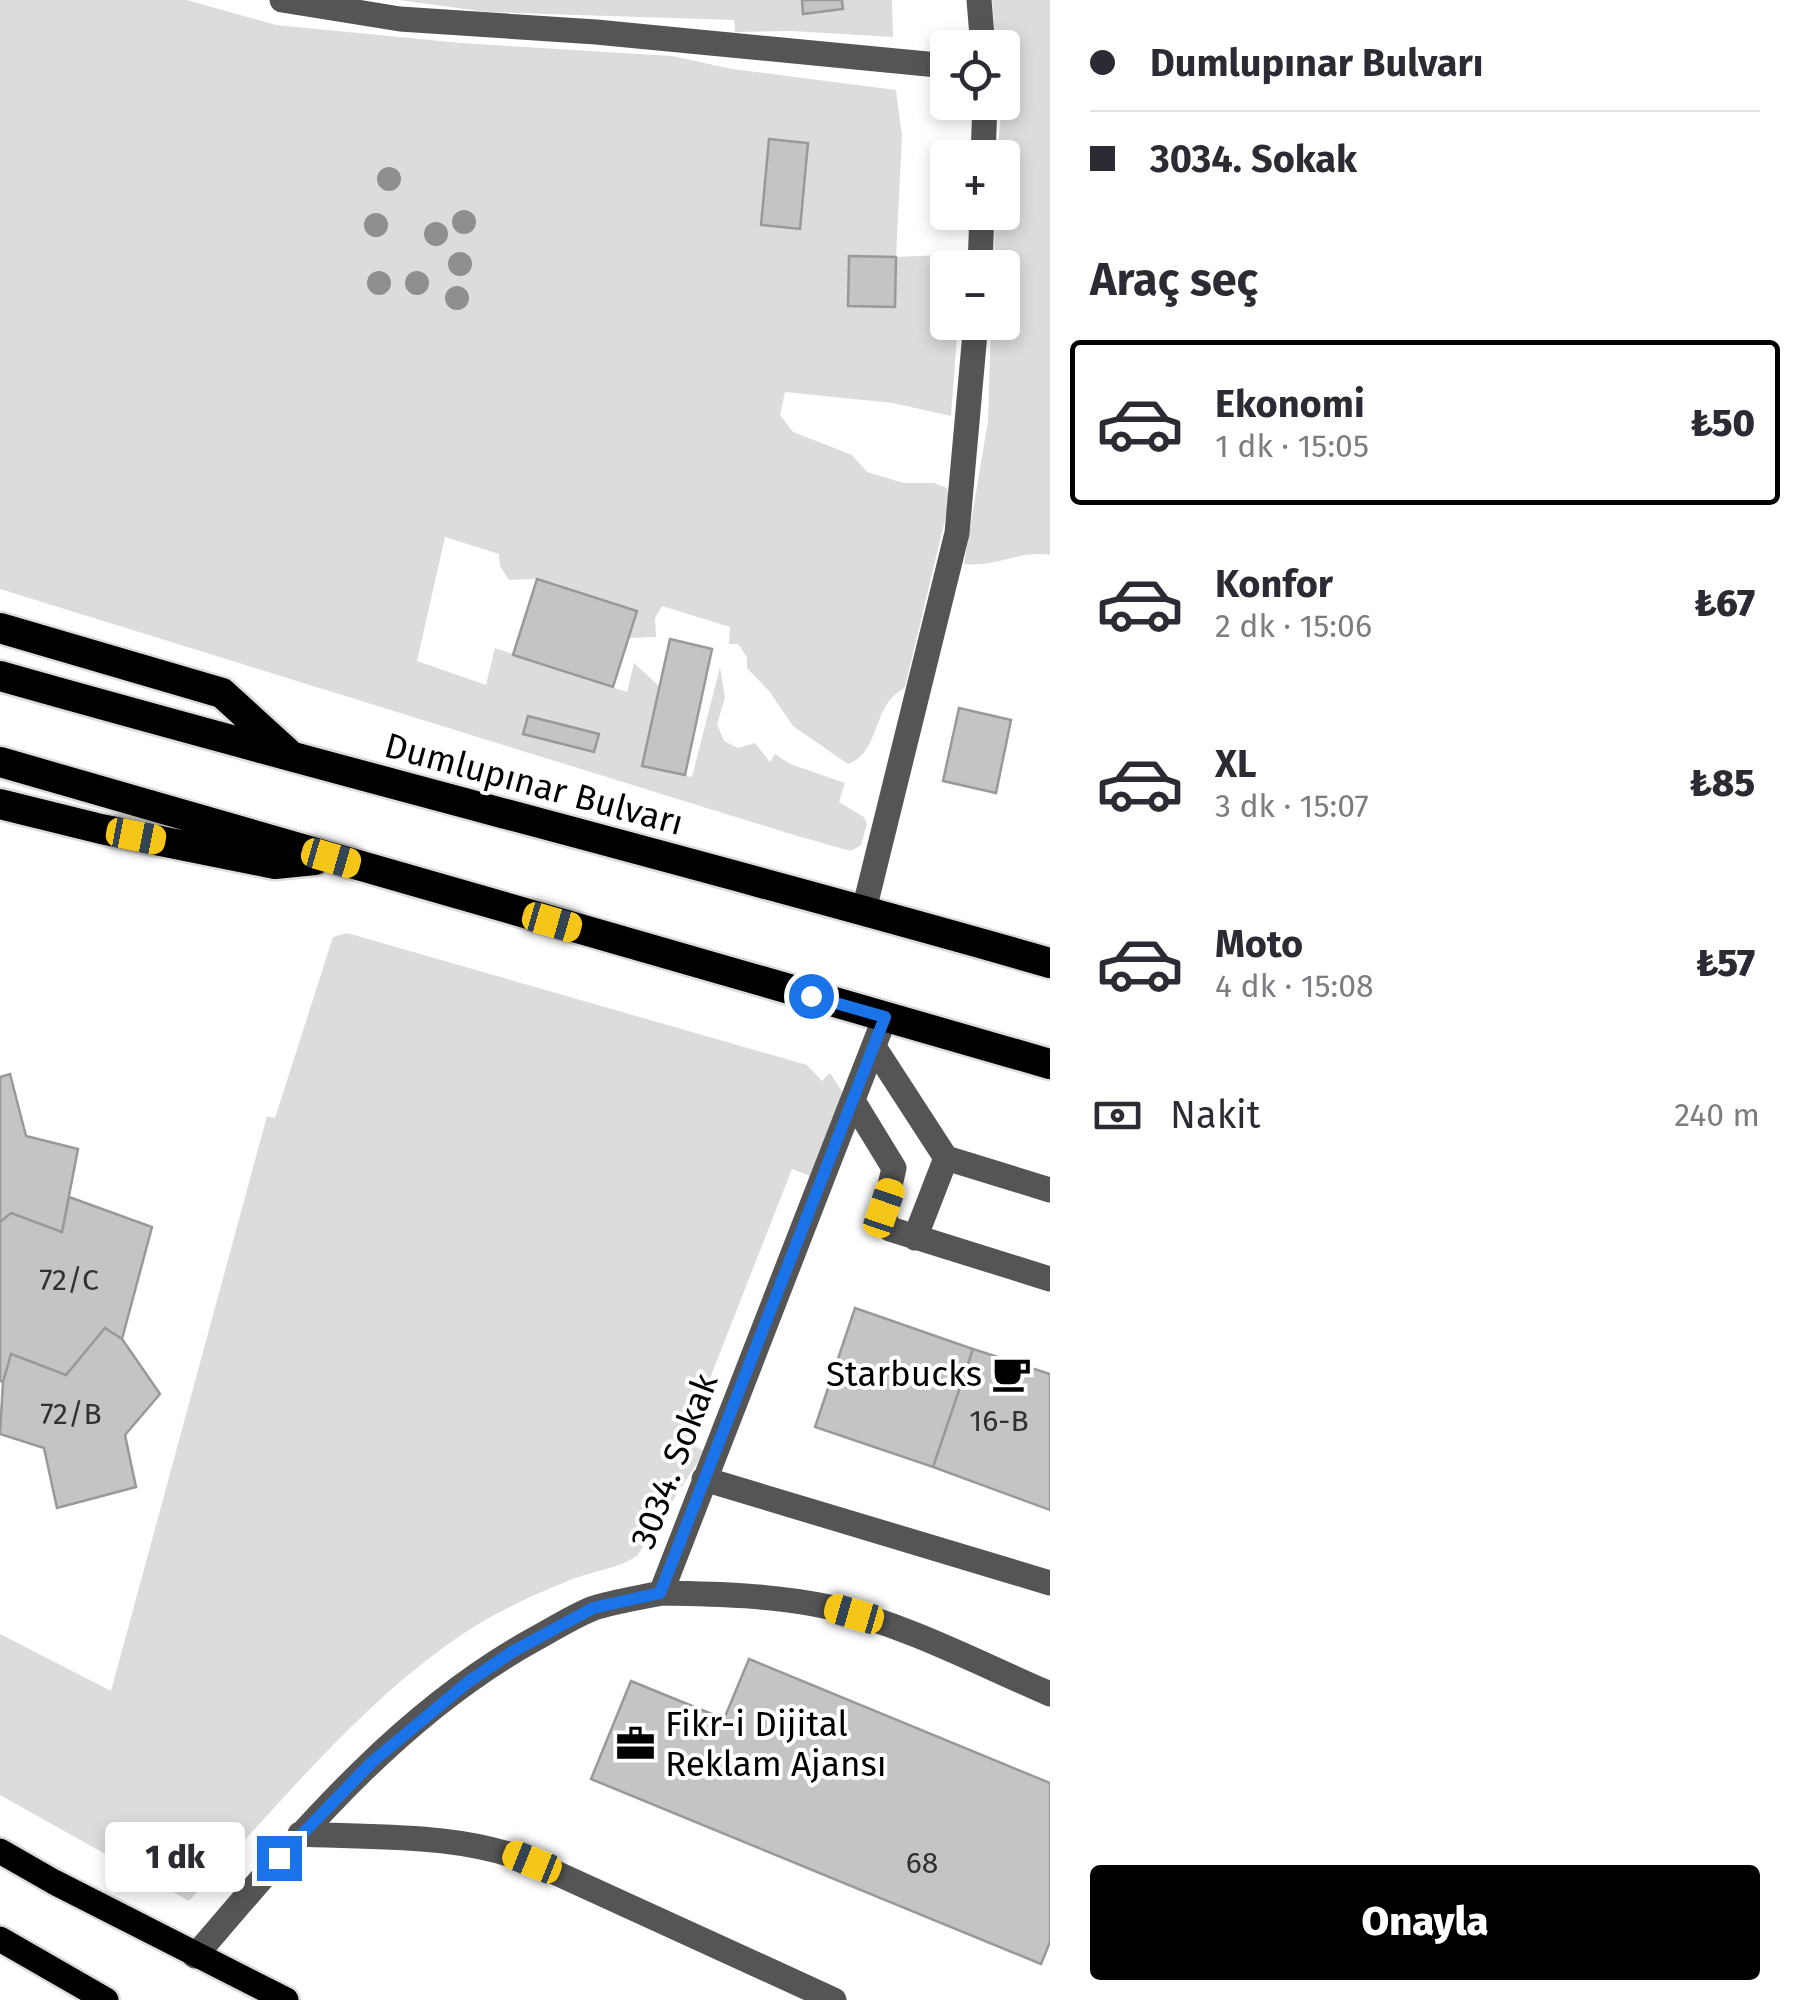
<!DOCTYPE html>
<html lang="tr">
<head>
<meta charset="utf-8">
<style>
	:root { --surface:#fff; --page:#f2f2f3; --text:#2b2b33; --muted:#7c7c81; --line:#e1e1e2; --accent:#000 }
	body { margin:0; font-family:"Fira Sans",sans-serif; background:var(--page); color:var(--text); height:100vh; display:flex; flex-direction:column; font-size:38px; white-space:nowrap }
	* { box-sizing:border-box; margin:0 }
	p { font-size:32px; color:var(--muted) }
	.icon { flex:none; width:55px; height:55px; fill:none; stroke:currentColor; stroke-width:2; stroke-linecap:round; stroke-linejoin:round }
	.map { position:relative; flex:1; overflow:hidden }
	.side { display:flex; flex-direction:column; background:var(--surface); width:750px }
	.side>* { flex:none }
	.top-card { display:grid; align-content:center; height:220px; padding:0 40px; background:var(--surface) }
	.tools { position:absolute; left:930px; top:30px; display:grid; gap:20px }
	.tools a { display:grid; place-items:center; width:90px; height:90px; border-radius:10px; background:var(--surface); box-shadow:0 5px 15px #0003; font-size:50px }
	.end { position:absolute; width:45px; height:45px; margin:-22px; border:12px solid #1a73e8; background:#fff; box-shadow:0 0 0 5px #fff }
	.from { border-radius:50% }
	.bubble { position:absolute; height:70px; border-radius:10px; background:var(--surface); box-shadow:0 5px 15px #0003; font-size:32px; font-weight:800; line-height:70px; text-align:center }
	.car { position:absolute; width:30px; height:60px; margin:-30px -15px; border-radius:12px; box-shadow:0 0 8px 2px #0007; background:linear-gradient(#f5c518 24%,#345 0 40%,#f5c518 0 76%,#345 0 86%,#f5c518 0) }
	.top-card b { display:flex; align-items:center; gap:35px; height:95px; font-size:38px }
	.top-card b+b { border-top:2px solid var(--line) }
	.top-card i { width:25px; height:25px; background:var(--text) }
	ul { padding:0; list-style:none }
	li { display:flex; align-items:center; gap:30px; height:165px; margin:0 20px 15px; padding:0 20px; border:5px solid transparent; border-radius:10px }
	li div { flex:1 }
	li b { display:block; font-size:38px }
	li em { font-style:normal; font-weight:800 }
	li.selected { border-color:var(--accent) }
	li>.icon { width:90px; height:90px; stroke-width:1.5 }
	h2 { padding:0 40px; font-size:45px; line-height:120px }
	.pay { display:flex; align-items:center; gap:25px; height:110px; padding:0 40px; font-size:38px }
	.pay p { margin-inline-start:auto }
	.button { display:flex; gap:20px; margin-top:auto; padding:20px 40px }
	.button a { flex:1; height:115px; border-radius:10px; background:var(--accent); color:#fff; font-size:40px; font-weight:800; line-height:115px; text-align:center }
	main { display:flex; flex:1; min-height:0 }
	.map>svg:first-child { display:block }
	.green { fill:#dcdcdc }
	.building { fill:#c4c4c4; stroke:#999; stroke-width:2.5 }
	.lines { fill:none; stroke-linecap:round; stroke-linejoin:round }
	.major-casing { stroke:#dbdbdb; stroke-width:30 }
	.highway-casing { stroke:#dbdbdb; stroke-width:35 }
	.minor { stroke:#555; stroke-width:25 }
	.major { stroke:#000; stroke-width:25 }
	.highway { stroke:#000; stroke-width:30 }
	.tree { fill:#8f8f8f }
	.route { stroke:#1a73e8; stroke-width:12 }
	.labels { text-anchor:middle; stroke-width:8; stroke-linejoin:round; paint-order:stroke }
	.number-label { font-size:30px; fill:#313131 }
	.street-label { font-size:35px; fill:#000; stroke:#fff }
	.poi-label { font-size:35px; fill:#000; stroke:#fff; text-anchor:end }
</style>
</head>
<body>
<main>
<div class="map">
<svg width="1050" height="2000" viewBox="0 0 1050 2000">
	<rect width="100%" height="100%" fill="#fff"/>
	<!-- green -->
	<path class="green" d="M0,0H187L276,25L461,43L672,56L732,69L896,90L902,136L896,257L963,254L962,267L948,268V322L958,323L951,416L893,403L785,392L780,415L793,432L852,455L867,472L904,483H934L947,488L950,499L905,687C899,692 891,697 887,704C873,726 874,754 848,764L793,726L769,691L747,668V657L738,644H729L730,627L662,606L655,618L656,637L628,638L636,611L537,579L509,580L500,566L499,554L445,537L417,661L486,685L495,648L627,692L634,663L659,686L642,766L692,777L720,667L725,698L717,724L724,741L738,748L755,743L770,762L775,754L790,764L845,783L839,802L864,817L867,824L861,845L851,851L794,835L0,589Z
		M399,0H892L893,37L791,31L735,32L734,20L487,12Z
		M992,0H1050V555C1020,550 994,568 964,564L988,421L991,323L1002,322V268L994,267L995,213L1002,212V158L997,157L1002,102V48L996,47Z
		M347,933L807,1065L822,1081L830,1073L843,1093L813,1177L792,1169L685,1442L705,1451L637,1556C619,1568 594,1571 573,1579C529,1596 483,1618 444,1647C348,1717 270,1815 189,1901L0,1795V1634L111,1691L267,1116L275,1118L333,937Z"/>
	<!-- building -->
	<path class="building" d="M802,0H842L843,9L803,14Z
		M769,139L808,143L800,229L761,225Z
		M849,256L896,257L895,307L848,306Z
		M537,579L637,611L613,687L513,655Z
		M670,639L712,649L685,775L642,766Z
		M959,708L1011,720L996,793L943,781Z
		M528,716L599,734L594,752L523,734Z
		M10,1074L26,1136L78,1149L62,1232L11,1213L0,1222V1077Z
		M69,1197L152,1227L122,1339L105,1328L66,1375L11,1354L3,1382L0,1381V1222L11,1213L62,1232Z
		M855,1308L973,1349L933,1467L815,1427Z
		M105,1328L122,1339L160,1394L125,1435L136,1487L57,1508L44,1448L0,1434L3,1382L11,1354L66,1375Z
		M973,1349L1050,1374V1510L933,1467Z
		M749,1659L1050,1783V1942L1041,1964L591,1779L631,1681L724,1719Z"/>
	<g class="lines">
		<defs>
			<path id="major" d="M0,1851L54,1882L286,2000
				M0,1939L106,2000"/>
			<path id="highway" d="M0,628L222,693L290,755
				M0,676C349,775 701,863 1050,963
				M0,762L1050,1064
				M0,804L101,829L275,864L315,860"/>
		</defs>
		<!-- major casing -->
		<use href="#major" class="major-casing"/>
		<!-- highway casing -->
		<use href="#highway" class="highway-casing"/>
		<!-- minor -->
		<path class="minor" d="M282,0L400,19L596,32L948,66
			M979,0L983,48
			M983,158L985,102
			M980,268L982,212
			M864,910L957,533L976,322
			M874,1047L946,1158L1050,1190
			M853,1101L894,1168L883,1216L890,1229L1050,1279
			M915,1238L946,1158
			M704,1479L1050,1583
			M661,1593C716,1594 774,1595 829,1607C905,1624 978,1663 1050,1694
			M300,1834C378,1838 458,1833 532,1862L834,2000
			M195,1956C296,1839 396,1716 533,1640C552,1630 573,1616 594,1608C615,1601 639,1598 661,1593L885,1017"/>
		<!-- major -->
		<use href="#major" class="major"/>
		<!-- highway -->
		<use href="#highway" class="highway"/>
	</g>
	<!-- trees -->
	<g class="tree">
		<circle cx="389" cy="179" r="12"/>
		<circle cx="464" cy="222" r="12"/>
		<circle cx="376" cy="225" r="12"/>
		<circle cx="436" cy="234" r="12"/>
		<circle cx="460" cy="264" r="12"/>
		<circle cx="379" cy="283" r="12"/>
		<circle cx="417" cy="283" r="12"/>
		<circle cx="457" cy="298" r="12"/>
	</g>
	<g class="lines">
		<!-- route -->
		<path class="route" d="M279,1858L372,1762L468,1682L512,1652L593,1608L660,1593L885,1017L811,996"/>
	</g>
	<!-- icons -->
	<defs>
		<symbol id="cafe-bare" viewBox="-9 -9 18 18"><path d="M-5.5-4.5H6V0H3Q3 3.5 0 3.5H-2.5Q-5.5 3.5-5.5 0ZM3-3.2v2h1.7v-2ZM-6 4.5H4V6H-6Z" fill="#000" stroke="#fff" stroke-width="2.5" paint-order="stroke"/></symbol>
		<symbol id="office-bare" viewBox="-9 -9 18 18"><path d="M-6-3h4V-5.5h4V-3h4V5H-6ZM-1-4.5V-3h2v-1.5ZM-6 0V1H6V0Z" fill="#000" stroke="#fff" stroke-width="2.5" paint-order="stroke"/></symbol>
	</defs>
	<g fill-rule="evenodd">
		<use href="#cafe-bare" x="984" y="1346" width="55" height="55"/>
		<use href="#office-bare" x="608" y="1716" width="55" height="55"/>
	</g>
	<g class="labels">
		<!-- number labels -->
		<g class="number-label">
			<text x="69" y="1290">72/C</text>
			<text x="71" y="1424">72/B</text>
			<text x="999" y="1431">16-B</text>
			<text x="922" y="1873">68</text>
		</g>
		<!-- street labels -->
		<g class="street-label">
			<text transform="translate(534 784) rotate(15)" y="12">Dumlupınar Bulvarı</text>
			<text transform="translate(674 1461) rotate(-69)" y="12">3034. Sokak</text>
		</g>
		<!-- poi labels -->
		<g class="poi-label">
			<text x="982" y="1386">Starbucks</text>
			<text x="665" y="1736" text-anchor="start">Fikr-i Dijital<tspan x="665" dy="40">Reklam Ajansı</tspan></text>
		</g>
	</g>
</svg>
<div class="tools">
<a><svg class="icon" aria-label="locate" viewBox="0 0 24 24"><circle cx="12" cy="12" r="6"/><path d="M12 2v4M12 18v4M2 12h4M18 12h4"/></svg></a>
<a>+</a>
<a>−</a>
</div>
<i class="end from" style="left:811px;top:996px"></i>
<i class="end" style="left:279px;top:1858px"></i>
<div class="bubble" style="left:105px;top:1822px;width:140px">1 dk</div>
<i class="car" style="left:136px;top:836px;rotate:101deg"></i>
<i class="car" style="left:331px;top:858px;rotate:106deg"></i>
<i class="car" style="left:552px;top:922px;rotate:106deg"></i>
<i class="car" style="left:884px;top:1208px;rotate:19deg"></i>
<i class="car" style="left:854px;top:1614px;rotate:286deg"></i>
<i class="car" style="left:532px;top:1862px;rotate:292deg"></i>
</div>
<section class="side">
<div class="top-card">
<b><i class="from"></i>Dumlupınar Bulvarı</b>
<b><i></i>3034. Sokak</b>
</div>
<h2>Araç seç</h2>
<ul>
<li class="selected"><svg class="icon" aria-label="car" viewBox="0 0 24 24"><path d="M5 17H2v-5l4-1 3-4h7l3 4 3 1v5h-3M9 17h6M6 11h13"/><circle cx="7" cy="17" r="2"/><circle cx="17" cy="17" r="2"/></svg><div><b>Ekonomi</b><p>1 dk · 15:05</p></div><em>₺50</em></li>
<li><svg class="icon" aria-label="car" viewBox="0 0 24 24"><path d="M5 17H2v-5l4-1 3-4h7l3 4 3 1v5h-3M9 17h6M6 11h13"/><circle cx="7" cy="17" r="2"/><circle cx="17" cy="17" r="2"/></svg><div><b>Konfor</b><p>2 dk · 15:06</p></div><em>₺67</em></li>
<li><svg class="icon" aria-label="car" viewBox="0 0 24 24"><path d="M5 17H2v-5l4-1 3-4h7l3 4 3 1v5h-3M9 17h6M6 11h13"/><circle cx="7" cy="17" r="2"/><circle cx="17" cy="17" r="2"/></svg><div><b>XL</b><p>3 dk · 15:07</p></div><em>₺85</em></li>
<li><svg class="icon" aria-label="car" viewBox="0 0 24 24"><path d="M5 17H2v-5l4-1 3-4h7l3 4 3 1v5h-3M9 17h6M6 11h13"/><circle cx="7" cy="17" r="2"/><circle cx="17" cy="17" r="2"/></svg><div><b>Moto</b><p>4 dk · 15:08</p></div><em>₺57</em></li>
</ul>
<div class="pay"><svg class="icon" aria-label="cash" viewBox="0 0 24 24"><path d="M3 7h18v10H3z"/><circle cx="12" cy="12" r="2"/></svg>Nakit<p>240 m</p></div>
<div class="button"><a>Onayla</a></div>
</section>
</main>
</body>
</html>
